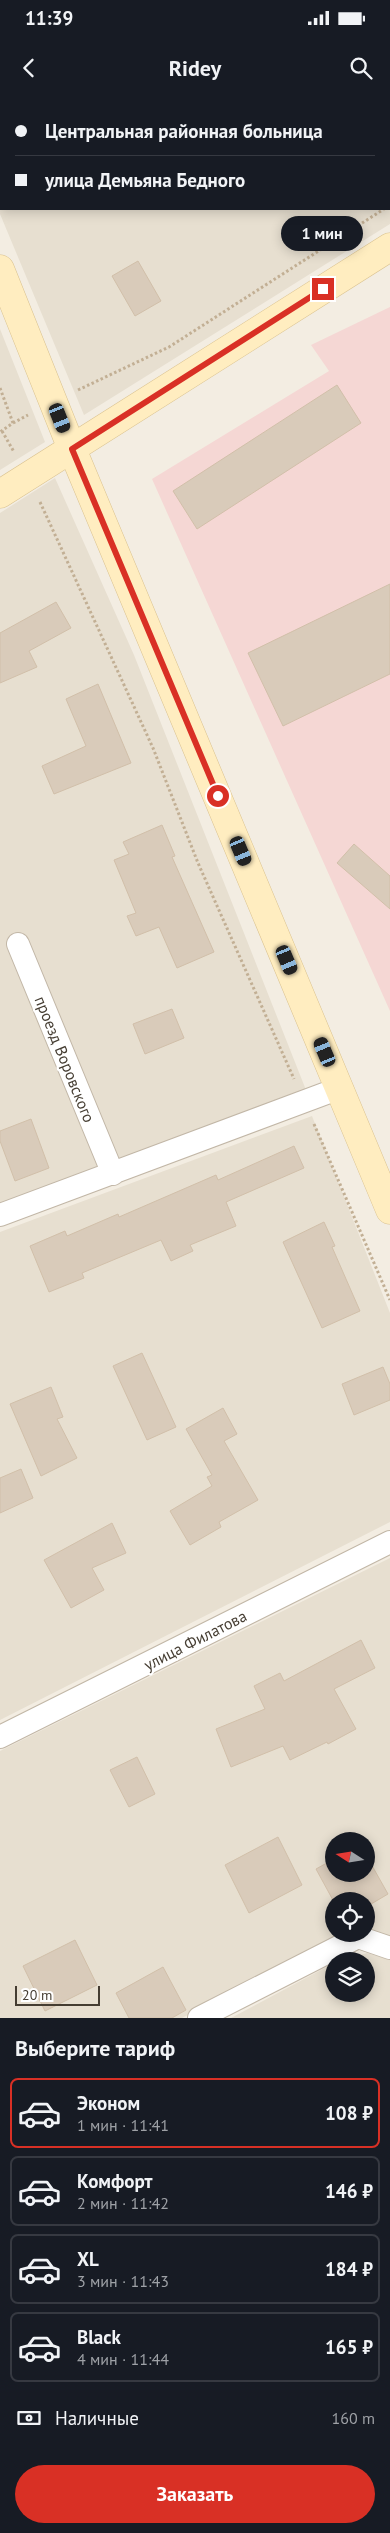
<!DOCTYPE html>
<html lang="ru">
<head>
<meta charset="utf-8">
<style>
	:root { --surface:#171b24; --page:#242831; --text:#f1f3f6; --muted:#9ea1a6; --line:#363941; --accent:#d93025 }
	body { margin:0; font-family:"PT Sans",sans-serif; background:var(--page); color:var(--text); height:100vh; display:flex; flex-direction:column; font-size:19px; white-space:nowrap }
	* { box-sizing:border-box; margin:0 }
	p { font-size:16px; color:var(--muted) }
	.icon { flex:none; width:28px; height:28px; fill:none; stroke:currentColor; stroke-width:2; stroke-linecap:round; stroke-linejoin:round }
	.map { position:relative; height:1918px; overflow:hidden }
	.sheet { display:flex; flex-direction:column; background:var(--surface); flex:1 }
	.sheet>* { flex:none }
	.banner { position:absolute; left:0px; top:0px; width:390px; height:110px; box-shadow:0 2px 12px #0003; display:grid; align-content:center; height:110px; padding:0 15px; background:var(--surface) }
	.needle { width:32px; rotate:282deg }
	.controls { position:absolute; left:325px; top:1732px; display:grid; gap:10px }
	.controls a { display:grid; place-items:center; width:50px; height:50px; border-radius:50%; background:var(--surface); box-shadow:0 2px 12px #0003; font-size:25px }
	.scale { position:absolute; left:15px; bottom:12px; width:85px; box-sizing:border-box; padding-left:5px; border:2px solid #453d32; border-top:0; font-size:14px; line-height:18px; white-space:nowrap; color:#453d32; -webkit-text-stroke:4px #fff; paint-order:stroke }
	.end { position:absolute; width:22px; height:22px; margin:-11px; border:6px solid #d93025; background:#fff; box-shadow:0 0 0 2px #fff }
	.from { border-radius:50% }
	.bubble { position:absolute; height:35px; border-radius:18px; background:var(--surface); box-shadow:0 2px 12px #0003; font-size:16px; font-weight:600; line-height:35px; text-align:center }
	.car { position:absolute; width:15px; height:30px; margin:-15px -8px; border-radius:6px; box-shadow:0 0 4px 1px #0007; background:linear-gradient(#222 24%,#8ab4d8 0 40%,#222 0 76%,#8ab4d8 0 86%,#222 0) }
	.banner b { display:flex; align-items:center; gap:18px; height:48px; font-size:19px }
	.banner b+b { border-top:1px solid var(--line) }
	.banner i { width:12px; height:12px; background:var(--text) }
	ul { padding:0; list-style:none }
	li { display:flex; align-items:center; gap:15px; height:70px; margin:0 10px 8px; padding:0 5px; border:2px solid var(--line); border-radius:8px }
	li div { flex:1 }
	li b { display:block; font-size:19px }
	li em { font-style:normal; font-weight:600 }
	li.on { border-color:var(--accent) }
	li>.icon { width:45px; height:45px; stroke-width:1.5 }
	h2 { padding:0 15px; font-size:22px; line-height:60px }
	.pay { display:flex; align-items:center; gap:12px; height:55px; padding:0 15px; font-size:19px }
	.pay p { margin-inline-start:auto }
	.action { display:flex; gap:10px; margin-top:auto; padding:10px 15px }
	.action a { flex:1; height:58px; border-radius:30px; background:var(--accent); color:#fff; font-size:20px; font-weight:600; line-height:58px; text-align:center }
	.status { display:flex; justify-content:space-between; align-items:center; height:35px; padding:0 25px; background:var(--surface); direction:ltr }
	.status svg { height:14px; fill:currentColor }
	header { display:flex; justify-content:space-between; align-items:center; height:65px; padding:0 15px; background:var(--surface); font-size:22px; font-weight:600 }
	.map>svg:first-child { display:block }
	.residential { fill:#e7dfd0; fill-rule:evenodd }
	.medical { fill:#f5d7d4 }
	.building { fill:#d9cbba; stroke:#d1bfa9 }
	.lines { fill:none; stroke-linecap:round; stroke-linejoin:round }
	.street-casing { stroke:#c2b7a7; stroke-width:24 }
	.secondary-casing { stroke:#dac28f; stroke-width:29 }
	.path { stroke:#c2af94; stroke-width:3; stroke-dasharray:2.5 2.5; stroke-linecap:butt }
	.street { stroke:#fff; stroke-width:22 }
	.secondary { stroke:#ffedc0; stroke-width:28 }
	.route { stroke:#d93025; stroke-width:6 }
	.labels { text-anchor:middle; stroke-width:4.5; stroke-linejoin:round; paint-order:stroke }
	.street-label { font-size:16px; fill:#453d32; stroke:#fff }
</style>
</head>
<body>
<div class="status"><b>11:39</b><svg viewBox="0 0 49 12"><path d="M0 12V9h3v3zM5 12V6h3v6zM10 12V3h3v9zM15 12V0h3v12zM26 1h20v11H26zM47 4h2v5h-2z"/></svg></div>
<header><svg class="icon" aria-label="back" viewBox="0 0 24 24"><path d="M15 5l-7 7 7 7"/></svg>Ridey<svg class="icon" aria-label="search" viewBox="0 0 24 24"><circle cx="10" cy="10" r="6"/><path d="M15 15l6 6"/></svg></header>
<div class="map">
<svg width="390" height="1918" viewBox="0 0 390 1918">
	<rect width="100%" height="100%" fill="#f3ede2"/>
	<!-- residential -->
	<path class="residential" d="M0,0H390V124L84,315L0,114ZM1,1H389V109H1Z
		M0,229L45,342L0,370Z
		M55,378L134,555L306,990L0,1104V413Z
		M312,1016L390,1213V1422L0,1620V1132Z
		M390,1458V1836L366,1827V1801H334V1834H346L182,1918H0V1651ZM334,1741H366V1774H334Z
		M367,1853L390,1860V1918H231L334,1863V1894H366V1861H339Z"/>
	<!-- medical -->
	<path class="medical" d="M390,207V911L152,379L329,271L311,245Z"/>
	<!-- building -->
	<path class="building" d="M138,161L161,201L135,216L112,176Z
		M337,285L361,323L197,429L173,391Z
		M390,484V574L283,626L248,553Z
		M56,502L71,528L29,551L37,567L0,583V533Z
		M98,584L131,663L54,694L42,666L86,646L66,599Z
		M162,725L175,756L172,757L214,852L177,868L159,827L136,836L127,816L136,813L114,760L129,754L123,742Z
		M354,744L390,776V809L337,763Z
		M172,909L184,938L145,954L133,924Z
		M31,1019L49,1068L15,1081L0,1041V1031Z
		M294,1046L304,1068L226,1102L236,1126L190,1145L193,1151L171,1161L161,1140L82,1173L84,1178L49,1192L30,1146L65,1131L67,1136L118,1114L119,1117L216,1075L218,1080Z
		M324,1122L335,1146L332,1147L360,1211L322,1228L283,1142Z
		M142,1253L176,1327L147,1340L113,1266Z
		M383,1267L390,1284V1300L354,1315L342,1284Z
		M51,1287L63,1317L57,1319L77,1358L41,1376L10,1304Z
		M223,1308L237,1334L224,1341L258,1400L219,1422L221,1427L190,1445L170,1411L212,1386L207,1377L212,1375L186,1329Z
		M21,1369L33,1398L0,1413V1378Z
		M112,1423L126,1453L92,1468L104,1490L71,1508L44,1460Z
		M361,1540L375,1568L334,1589L356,1629L328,1644L327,1642L290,1660L283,1646L231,1667L216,1629L265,1609L254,1586L280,1573L284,1581Z
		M137,1657L155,1694L129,1707L110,1670Z
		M278,1737L302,1785L249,1813L225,1765Z
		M366,1755L388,1794L366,1807V1801L334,1802L316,1769L334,1759V1774H366Z
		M75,1840L97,1885L45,1911L23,1866Z
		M163,1867L186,1910L172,1918H129L116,1893Z"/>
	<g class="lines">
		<defs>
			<path id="street" d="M18,844L113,1074
				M0,1115L340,988
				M0,1637L390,1442
				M199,1918L358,1837L390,1848"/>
			<path id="secondary" d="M0,169L72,349L390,1110
				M0,394L390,147"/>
		</defs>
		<!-- street casing -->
		<use href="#street" class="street-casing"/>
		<!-- secondary casing -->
		<use href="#secondary" class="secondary-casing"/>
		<!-- path -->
		<path class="path" d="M389,106L390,105
			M0,288L13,323L0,332
			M78,290L169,247L384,109
			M13,323L28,315
			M2,331L14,352
			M40,402L153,648L198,763L294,979
			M314,1024L390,1200"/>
		<!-- street -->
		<use href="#street" class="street"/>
		<!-- secondary -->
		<use href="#secondary" class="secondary"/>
	</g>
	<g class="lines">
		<!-- route -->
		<path class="route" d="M218,696L72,349L323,189"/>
	</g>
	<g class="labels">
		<!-- street labels -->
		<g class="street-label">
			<text transform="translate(65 959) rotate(68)" y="6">проезд Воровского</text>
			<text transform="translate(195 1540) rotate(-27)" y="6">улица Филатова</text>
		</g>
	</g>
</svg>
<div class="controls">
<a><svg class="needle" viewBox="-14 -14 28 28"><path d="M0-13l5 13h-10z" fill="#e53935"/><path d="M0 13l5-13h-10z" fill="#9ea1a6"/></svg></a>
<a><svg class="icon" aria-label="locate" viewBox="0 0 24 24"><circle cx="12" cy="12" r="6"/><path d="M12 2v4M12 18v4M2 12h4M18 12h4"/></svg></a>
<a><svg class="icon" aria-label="layers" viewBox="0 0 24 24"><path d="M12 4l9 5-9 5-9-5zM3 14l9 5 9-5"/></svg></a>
</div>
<div class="scale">20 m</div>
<i class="end from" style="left:218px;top:696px"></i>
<i class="end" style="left:323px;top:189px"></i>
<div class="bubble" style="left:281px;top:116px;width:82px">1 мин</div>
<i class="car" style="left:60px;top:318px;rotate:158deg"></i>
<i class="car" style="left:241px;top:751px;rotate:157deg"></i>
<i class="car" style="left:287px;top:860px;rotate:157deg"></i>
<i class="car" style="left:325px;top:952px;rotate:337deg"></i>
<div class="banner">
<b><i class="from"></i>Центральная районная больница</b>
<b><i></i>улица Демьяна Бедного</b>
</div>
</div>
<section class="sheet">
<h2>Выберите тариф</h2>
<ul>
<li class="on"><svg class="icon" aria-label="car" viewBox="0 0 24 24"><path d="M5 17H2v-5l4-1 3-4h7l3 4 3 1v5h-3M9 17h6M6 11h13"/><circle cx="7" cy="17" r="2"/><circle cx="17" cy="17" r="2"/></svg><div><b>Эконом</b><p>1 мин · 11:41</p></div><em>108 ₽</em></li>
<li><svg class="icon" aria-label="car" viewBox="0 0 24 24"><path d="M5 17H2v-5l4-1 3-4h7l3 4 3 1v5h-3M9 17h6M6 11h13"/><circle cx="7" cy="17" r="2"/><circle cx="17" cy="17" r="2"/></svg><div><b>Комфорт</b><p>2 мин · 11:42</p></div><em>146 ₽</em></li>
<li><svg class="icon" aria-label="car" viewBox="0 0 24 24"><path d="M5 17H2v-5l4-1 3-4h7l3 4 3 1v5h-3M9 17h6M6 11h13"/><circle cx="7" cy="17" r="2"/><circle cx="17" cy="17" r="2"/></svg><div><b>XL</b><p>3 мин · 11:43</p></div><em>184 ₽</em></li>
<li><svg class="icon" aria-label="car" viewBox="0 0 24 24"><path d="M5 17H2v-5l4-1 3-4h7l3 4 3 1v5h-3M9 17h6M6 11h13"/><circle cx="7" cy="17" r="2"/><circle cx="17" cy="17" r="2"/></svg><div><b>Black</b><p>4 мин · 11:44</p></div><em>165 ₽</em></li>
</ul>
<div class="pay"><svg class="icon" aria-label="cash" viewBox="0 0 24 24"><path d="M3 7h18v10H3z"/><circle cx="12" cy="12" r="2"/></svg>Наличные<p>160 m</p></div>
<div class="action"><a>Заказать</a></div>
</section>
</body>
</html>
